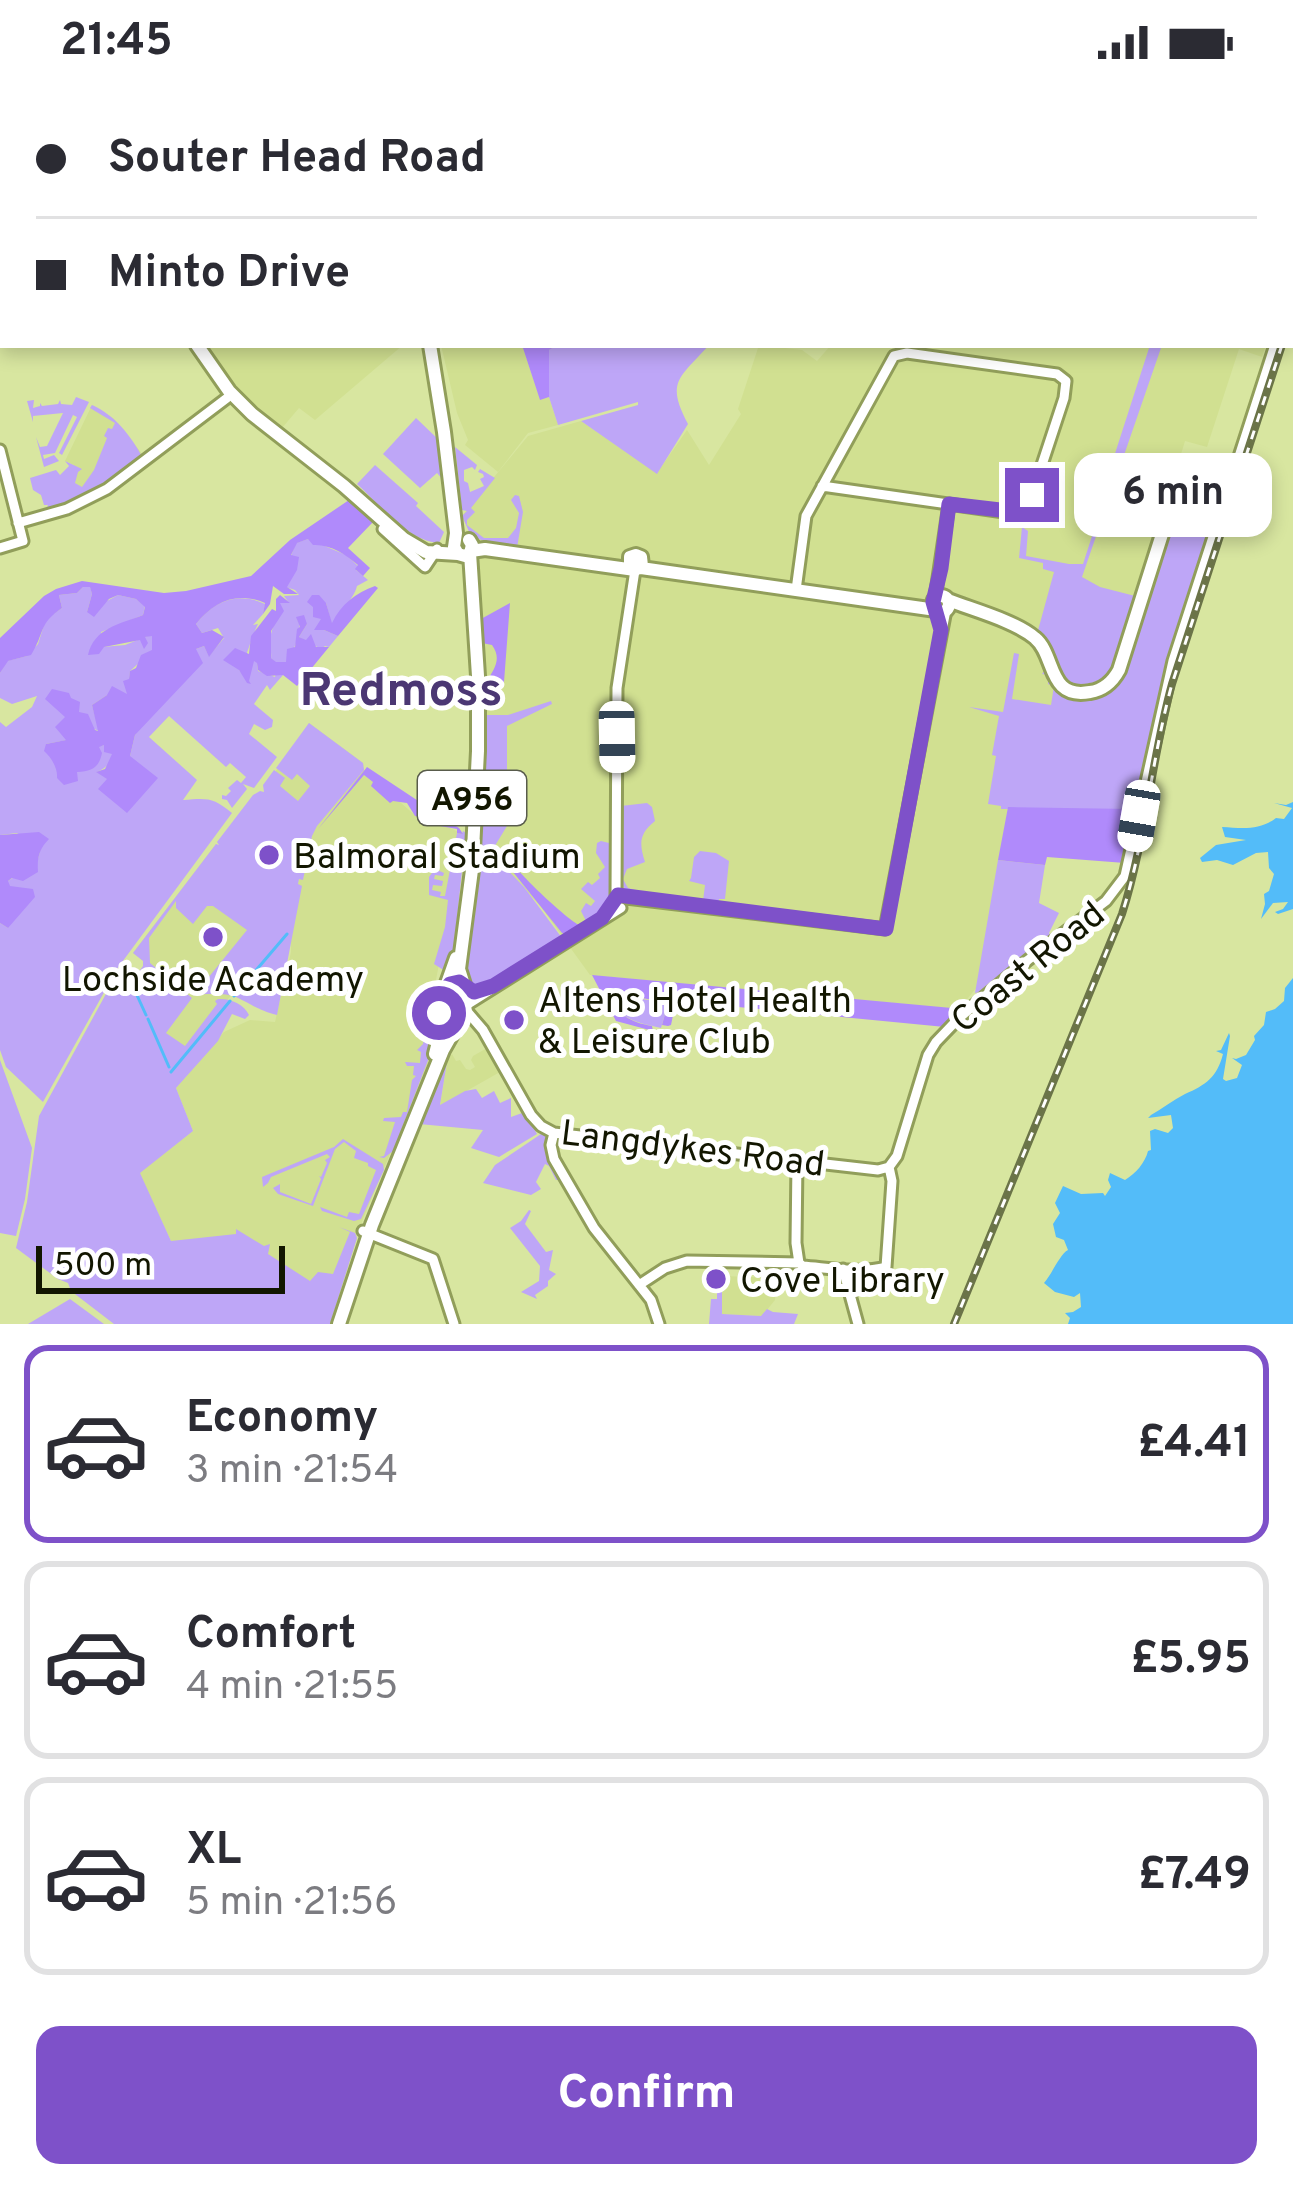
<!DOCTYPE html>
<html lang="en">
<head>
<meta charset="utf-8">
<style>
	:root { --surface:#fff; --page:#f7f7f7; --text:#2b2b33; --muted:#7c7c81; --line:#e1e1e2; --accent:#7e51c9 }
	body { margin:0; font-family:Overpass,sans-serif; background:var(--page); color:var(--text); height:100vh; display:flex; flex-direction:column; font-size:45px; white-space:nowrap }
	* { box-sizing:border-box; margin:0 }
	p { font-size:39px; color:var(--muted) }
	.icon { flex:none; width:66px; height:66px; fill:none; stroke:currentColor; stroke-width:2; stroke-linecap:round; stroke-linejoin:round }
	.map { position:relative; height:1240px; overflow:hidden }
	.details { display:flex; flex-direction:column; background:var(--surface); flex:1 }
	.details>* { flex:none }
	.banner { position:absolute; left:0px; top:0px; width:1293px; height:264px; box-shadow:0 6px 18px #0003; display:grid; align-content:center; height:264px; padding:0 36px; background:var(--surface) }
	.scale { position:absolute; left:36px; bottom:30px; width:249px; box-sizing:border-box; padding-left:12px; border:6px solid #121600; border-top:0; font-size:33px; line-height:42px; white-space:nowrap; color:#121600; -webkit-text-stroke:9px #fff; paint-order:stroke }
	.end { position:absolute; width:54px; height:54px; margin:-27px; border:15px solid #7e51c9; background:#fff; box-shadow:0 0 0 6px #fff }
	.from { border-radius:50% }
	.bubble { position:absolute; height:84px; border-radius:24px; background:var(--surface); box-shadow:0 6px 18px #0003; font-size:39px; font-weight:700; line-height:84px; text-align:center }
	.car { position:absolute; width:36px; height:72px; margin:-36px -18px; border-radius:15px; box-shadow:0 0 9px 3px #0007; background:linear-gradient(#fff 24%,#345 0 40%,#fff 0 76%,#345 0 86%,#fff 0) }
	.banner b { display:flex; align-items:center; gap:42px; height:114px; font-size:45px }
	.banner b+b { border-top:3px solid var(--line) }
	.banner i { width:30px; height:30px; background:var(--text) }
	ul { padding:21px 0 0; list-style:none }
	li { display:flex; align-items:center; gap:36px; height:198px; margin:0 24px 18px; padding:0 12px; border:6px solid var(--line); border-radius:24px }
	li div { flex:1 }
	li b { display:block; font-size:45px }
	li em { font-style:normal; font-weight:700 }
	li.on { border-color:var(--accent) }
	li>.icon { width:108px; height:108px; stroke-width:1.5 }
	.button { display:flex; gap:24px; margin-top:auto; padding:24px 36px }
	.button a { flex:1; height:138px; border-radius:24px; background:var(--accent); color:#fff; font-size:48px; font-weight:700; line-height:138px; text-align:center }
	.status { display:flex; justify-content:space-between; align-items:center; height:84px; padding:0 60px; background:var(--surface); direction:ltr }
	.status svg { height:33px; fill:currentColor }
	.map>svg:first-child { display:block }
	.built { fill:#d1e091 }
	.green { fill:#bea6f7 }
	.forest { fill:#b08afb }
	.water { fill:#53bcf9 }
	.lines { fill:none; stroke-linecap:round; stroke-linejoin:round }
	.stream { stroke:#53bcf9; stroke-width:3 }
	.minor-casing { stroke:#919e5a; stroke-width:15 }
	.major-casing { stroke:#919e5a; stroke-width:18 }
	.minor { stroke:#fff; stroke-width:9 }
	.major { stroke:#fff; stroke-width:12 }
	.rail-casing { stroke:#6b7448; stroke-width:8 }
	.rail { stroke:#fff; stroke-width:3; stroke-dasharray:9; stroke-linecap:butt }
	.route { stroke:#7e51c9; stroke-width:15 }
	.poi-dot { fill:#7e51c9; stroke:#fff; stroke-width:4.5 }
	.labels { text-anchor:middle; stroke-width:10; stroke-linejoin:round; paint-order:stroke }
	.shield { fill:#fff; stroke:#595c4c; stroke-width:3 }
	.shield-label { font-size:33px; font-weight:bold; fill:#121600 }
	.poi-label { font-size:36px; fill:#121600; stroke:#fff; text-anchor:start }
	.street-label { font-size:36px; fill:#121600; stroke:#fff }
	.district-label { font-size:48px; font-weight:bold; fill:#4b3773; stroke:#fff }
</style>
</head>
<body>
<div class="status"><b>21:45</b><svg viewBox="0 0 49 12"><path d="M0 12V9h3v3zM5 12V6h3v6zM10 12V3h3v9zM15 12V0h3v12zM26 1h20v11H26zM47 4h2v5h-2z"/></svg></div>
<div class="map">
<svg width="1293" height="1240" viewBox="0 0 1293 1240">
	<rect width="100%" height="100%" fill="#d8e6a0"/>
	<!-- built -->
	<path class="built" d="M335,0H716L714,3H336Z
		M205,261H403L315,336L299,324L282,344L246,315Z
		M441,261H522L540,315L549,313L558,341L528,349L498,388L465,361L468,356L457,329Z
		M759,261L802,266L817,277L831,261H1266L1262,273L1239,265L1207,363L1185,357L1123,561L1008,723L977,903L959,925L590,891L541,823L486,764L472,453L462,432L528,352L581,337L657,389L687,346L709,381L741,330L738,325Z
		M92,321L114,335L143,371L105,402L84,413L69,393L74,381L65,377Z
		M309,639L363,679L364,687L416,732L430,735L463,750L436,896L441,903L435,923L427,930L426,935L433,942L434,957L430,974L363,1135L334,1227L171,1157L139,1088L193,1047L176,1004L224,948L250,936L275,938L291,868V839L186,966L163,948L190,912L133,869L216,760L294,820L299,795H303L312,752L266,701Z
		M487,964L500,988L440,1022L448,973L452,970L456,977L460,976L466,985L470,986L475,983L471,976L473,972Z
		M723,1192L776,1194L775,1216L762,1232L721,1230Z"/>
	<!-- green -->
	<path class="green" d="M558,261H709C680,294 665,297 688,340L657,390L581,337L638,321V318L558,341L549,313V266Z
		M1150,261H1162L1082,493L1100,503L1139,513L1113,590L1095,603L1078,604L1059,593L1037,550L1054,488L1043,485V479L1019,474L1022,443L1028,447L1026,472L1069,480H1083L1113,387L1110,385Z
		M76,313L89,318L62,371L59,369L77,333L73,331L55,369L43,371L44,375L54,371L59,377L44,383L36,353L40,363L47,362L63,329L33,332V338L27,317L34,316L33,324L40,322V319L42,322L58,320L60,316L61,320L72,321Z
		M92,321C115,331 131,352 143,374L105,402L102,400V404L66,421L46,426L48,421H44L41,411L33,406L30,394L56,386L60,391L69,382L65,377L82,385L78,388L75,399L82,403L94,386L107,354L104,352L108,344L112,345L115,339L90,324Z
		M416,334L441,358L439,362L442,364L444,397L437,389L420,404L383,370Z
		M455,363L477,381L475,386L472,383L464,386V397L468,399L470,408L484,402L480,395L484,393L483,390L478,388L480,385L495,394L471,424L475,428L467,436V441L484,454H508L516,444L519,429L511,416L515,411L519,412L523,428L517,464L492,460L471,452L462,432L467,427L462,426Z
		M375,381L418,419L416,422L444,448L439,459C407,457 379,420 357,400Z
		M1187,399L1221,405L1223,411L1188,529L1134,739L1131,725H1001V722L988,720L996,672L992,671L999,632L969,623L1003,628L1014,569L1019,570L1012,615L1051,621L1054,602L1048,600V591L1042,590L1045,586L1061,604L1112,601L1170,430Z
		M308,455L346,471L358,482L356,486L368,496L357,502C353,518 339,524 332,541L326,519L313,523L322,534L324,546L338,552L329,563L325,562L321,565L299,553L307,540L297,535C305,547 293,566 286,578H275L271,574C272,566 268,557 271,550C275,535 279,540 279,520L282,517L289,519L284,512L299,511L295,506L286,503L291,472L296,459Z
		M90,502L92,510L87,528L118,511L136,515L145,522L143,531L101,548L103,563L125,561L153,550L152,567L130,587L128,611H107L92,621L99,647L66,633L67,656L46,660L76,688L98,662L104,661L113,669C111,679 106,684 97,688L108,695L130,672L135,651L196,565L204,562L209,572L224,554L218,544L202,549L196,540C214,517 238,507 265,520L263,530L253,541L258,540C250,556 248,571 239,586L248,597L253,576L257,578L258,587L275,593L276,589L283,591L270,606L267,601L254,620L273,636L272,643L265,646L254,640L249,650L277,673L254,704L243,700L247,705L232,724L227,716L222,715V711L226,712L231,707L228,704L237,696L241,699L246,693L230,679L226,683L169,632L149,653L197,696L183,716C207,714 213,713 232,729L117,885L43,1018L6,983L0,966V839L8,844V797L37,778L41,764L17,749L0,751V638L6,643L32,623L37,612L12,620L0,614V589L7,577L27,572L38,560L46,535L62,524L59,511L77,509L83,503Z
		M551,617L552,620L507,642V742L493,765L495,773L524,803L562,854L485,903L473,907L468,906L461,893L483,631H508Z
		M309,639L363,679L364,686L317,742L312,752L303,796L299,795L298,800L302,802L277,931C258,926 253,921 236,913C224,908 203,911 195,910L247,846L213,822H207L193,840L176,824V817L149,854L150,879L192,914L166,949L185,962L217,920L215,917L218,915C230,914 244,920 249,931L245,935L232,930L218,957L176,1004L193,1047L140,1089L171,1157L236,1150V1145L264,1162L270,1160L268,1170L310,1197L318,1188L333,1190L350,1148L339,1143L355,1149L357,1154L330,1240H114L71,1207L68,1199L58,1195L16,1164L27,1118L39,1032L118,888L122,884L126,892L130,890L135,893L143,882V877L133,869L216,760L219,761L217,758L253,711L260,707L264,708L263,701L274,686L285,694L280,702L298,717L310,702L297,690L292,696L276,684Z
		M647,719L652,723L655,737C639,750 639,759 645,778L627,785L623,795L628,804L659,812L703,817L705,801L689,797L691,794L694,773L700,767L716,769L729,777L725,815H719L718,822L626,808L621,797V722Z
		M463,747L466,749L453,872L441,903L438,901L445,887L434,880L445,843L448,816L429,811V793L435,785L444,789L443,792L435,791L434,795L443,797L442,802L433,801L432,806L441,808L440,812H445L457,749L462,750Z
		M601,757L613,760C612,795 619,818 587,839L581,827L586,819L591,822L595,817L581,805L588,798L592,801L600,794L598,790L605,783L596,769L597,759Z
		M998,776L1045,781L1039,819L1059,829L1049,849L1052,854L987,906L975,909Z
		M617,912L665,918L667,923L661,944C641,939 628,938 613,922V913Z
		M420,935H426L433,942L432,966L393,1067L384,1074L379,1073L384,1072L395,1038L383,1037L384,1034L401,1033L403,1028H407L412,996L416,992L413,991L414,982H407L405,978L420,979L421,968L417,966L423,960L427,940Z
		M444,974L447,978L440,1021L465,1007L476,1005L482,1014L494,1007L500,1019L511,1014V1033L525,1028L537,1050L499,1073L471,1064L483,1046L419,1040Z
		M0,976L32,1064L25,1115L16,1152L0,1149Z
		M544,1048L548,1052C545,1077 559,1079 560,1096H556L549,1082L545,1080L536,1098L541,1105L531,1111L483,1099L495,1081Z
		M343,1055L383,1080L384,1086L361,1135L354,1137L322,1127L320,1123L347,1133L349,1128L359,1130L376,1086L368,1082V1079L354,1074L356,1067L344,1058L335,1065L313,1122L278,1110L273,1104L280,1100V1108L311,1120L321,1095L319,1092L321,1093L327,1079L325,1076L330,1073L327,1070L271,1093L268,1099L263,1103L262,1093L334,1063Z
		M529,1126L531,1127L525,1140L546,1168L553,1166L549,1186L556,1190L548,1197V1202L535,1211L537,1215L521,1208L539,1197L540,1182L510,1144L521,1137Z
		M717,1208H722V1230L761,1232L767,1225L773,1228L798,1230L794,1240H709L711,1215H717Z
		M70,1215L104,1240H28Z"/>
	<!-- forest -->
	<path class="forest" d="M522,261H558L549,266V313L540,316Z
		M349,416L373,438L348,464L370,484L363,492L355,485L358,481C345,470 330,460 313,461L308,455L297,459L291,471L299,473L297,486L287,503L298,510H284L273,502L270,520L263,530L265,519C237,507 214,517 196,540L202,549L212,546L224,553L209,573L204,562L196,565L203,579L135,651L130,672L158,694L127,729L98,705L107,695L96,688L105,685L112,670L104,668V661L99,663L102,669C99,684 92,687 77,688L78,697L64,701L57,694C58,684 51,673 44,667L46,660L66,656L55,643L65,633L45,615L52,605L69,609L71,614L80,618L79,628L88,630L95,646L98,647L92,621L107,611L112,602L127,610L123,597L129,595L130,587L136,584L141,571L152,566V552L145,553L148,559L144,565L140,556L104,563L99,570L88,571C94,544 120,540 143,531L145,523L136,515L118,511L109,515L94,533L87,528L92,510L90,503H83L77,509L59,511L62,524C38,540 45,549 31,571L8,577L0,589V554L44,512L56,505L82,497L164,509L186,507L251,492L290,456Z
		M375,502L378,504L338,552L324,546H314L321,535L313,533V523L307,518L312,511H319L326,519L332,539C341,520 356,509 375,502Z
		M280,511L290,519H280L284,527L271,547V574L276,578H286L287,565L295,563L297,545L300,543L296,533L304,531L307,540L299,553L306,556L311,550L316,563H329L297,602L283,591L267,592L258,586L257,579L254,577L249,597L251,600L247,599L239,586L223,576L235,564L249,570L251,552L272,525L276,527V515Z
		M510,519L504,598L501,604L490,592C497,581 500,572 492,561L482,559L481,535Z
		M367,683L459,744L463,750L457,749V745L429,740V735L415,732L407,719L393,717L390,719L371,702L373,698L364,691L318,745Z
		M1008,723L1131,725L1134,739L1125,779L1047,773L1045,781L998,776Z
		M39,748L49,755C39,765 37,774 38,788L23,797L12,794L8,797L10,802L33,805L35,813L8,844L0,839V751Z
		M506,775H509C518,789 567,836 581,842L568,851L562,849L505,778Z
		M592,891L952,924H967L945,943L676,917L671,941L668,942L662,941L667,923L665,918L630,912L613,913V922C626,935 635,939 652,942L653,947L616,937Z"/>
	<!-- water -->
	<path class="water" d="M1293,718V825L1278,830L1275,828L1283,825L1288,818L1273,819L1261,835L1265,820L1264,810L1269,807L1274,790L1269,784L1268,768L1256,769L1233,781L1217,776L1202,778L1200,774L1216,761L1246,756L1225,753L1222,743C1242,744 1259,747 1276,734L1284,735L1292,724L1274,719L1286,721Z
		M1293,894V1240H1068L1070,1234L1065,1229L1073,1228L1081,1223L1080,1209L1074,1213L1055,1208L1044,1199C1052,1190 1060,1170 1068,1166L1064,1156L1056,1153L1053,1140L1060,1129L1055,1119L1063,1102L1081,1110L1103,1109L1105,1112L1111,1103L1108,1096L1110,1089L1125,1096C1136,1089 1145,1079 1148,1067L1151,1066L1150,1047L1155,1045L1168,1049L1173,1044L1171,1031L1148,1034L1151,1031C1162,1025 1173,1016 1185,1010C1206,1001 1217,993 1223,970L1216,967L1221,966L1229,949L1230,952L1223,995L1226,997L1237,994L1242,981L1232,974L1236,975L1246,971L1255,956L1254,952L1264,941L1266,928L1275,925L1284,917L1285,904Z"/>
	<g class="lines">
		<!-- stream -->
		<path class="stream" d="M130,896L146,931
			M234,912L287,850
			M148,935L169,983
			M171,988L230,917"/>
		<defs>
			<path id="minor" d="M156,3L158,0
				M469,3L473,0
				M0,141L3,140
				M1290,218L1293,209
				M0,366L23,457L0,464
				M18,439L67,425L107,405L227,314
				M383,445L425,483L437,465
				M796,506L806,432L894,272L907,269L1057,290L1066,297L1064,314L1032,411C1027,422 1023,427 1011,429L822,402
				M935,514L949,420
				M616,812L617,604L635,486
				M626,814L885,845L946,526
				M465,922L621,824
				M465,925L483,946L531,1031L541,1042L554,1049L878,1086L889,1083
				M554,1049L551,1061L554,1075L594,1144L651,1216L659,1240
				M797,1077L796,1159L799,1179
				M363,1147L433,1175L454,1240
				M843,1185L858,1240
				M639,1201L665,1184L687,1177L799,1179L803,1182C829,1184 861,1190 886,1183L892,1097L889,1083L897,1072L928,971L936,958L959,934L1028,876L1106,817L1125,792L1173,577L1275,261"/>
			<path id="major" d="M325,0L327,3
				M0,68L3,69
				M197,261L229,307L252,330L344,402L404,455L426,468L458,470
				M430,261L444,348L456,449L454,463L458,470L465,472L470,469L472,461L469,456
				M471,467L485,465L635,486L642,482L641,473L636,471L630,473V483
				M641,484L936,526
				M933 520a8 8 0 1 1 16 0a8 8 0 1 1-16 0Z
				M948,516C974,526 1015,537 1035,554C1056,571 1047,616 1090,608C1104,606 1113,597 1119,586L1176,406C1192,390 1208,397 1228,402
				M435,970L439,954L440,919L456,874
				M339,1240L372,1141L443,966L460,936L465,922L466,907L459,885L472,786L478,667V592L470,469"/>
		</defs>
		<!-- minor casing -->
		<use href="#minor" class="minor-casing"/>
		<!-- major casing -->
		<use href="#major" class="major-casing"/>
		<!-- minor -->
		<use href="#minor" class="minor"/>
		<!-- major -->
		<use href="#major" class="major"/>
		<defs>
			<path id="rail" d="M1290,235L1293,226
				M954,1240L1122,830C1146,755 1151,676 1172,600L1282,261"/>
		</defs>
		<!-- rail casing -->
		<use href="#rail" class="rail-casing"/>
		<!-- rail -->
		<use href="#rail" class="rail"/>
	</g>
	<g class="lines">
		<!-- route -->
		<path class="route" d="M439,929L441,913L450,900L459,898L474,908L493,902L602,834L618,811L886,845L941,546L933,518L941,484L949,420L1018,428L1025,424L1032,411"/>
	</g>
	<!-- markers -->
	<g class="poi-dot">
		<circle cx="269" cy="771" r="12"/>
		<circle cx="213" cy="853" r="12"/>
		<circle cx="514" cy="936" r="12"/>
		<circle cx="716" cy="1195" r="12"/>
	</g>
	<g class="labels">
		<!-- shield labels -->
		<rect class="shield" x="418" y="687" width="108" height="54" rx="9"/>
		<g class="shield-label">
			<text x="472" y="726">A956</text>
		</g>
		<!-- poi labels -->
		<g class="poi-label">
			<text x="293" y="784">Balmoral Stadium</text>
			<text x="213" y="907" text-anchor="middle">Lochside Academy</text>
			<text x="538" y="928">Altens Hotel Health<tspan x="538" dy="41">&amp; Leisure Club</tspan></text>
			<text x="740" y="1208">Cove Library</text>
		</g>
		<!-- street labels -->
		<g class="street-label">
			<text transform="translate(1027 882) rotate(-39)" y="13">Coast Road</text>
			<text transform="translate(693 1063) rotate(7)" y="13">Langdykes Road</text>
		</g>
		<!-- district labels -->
		<g class="district-label">
			<text x="401" y="621">Redmoss</text>
		</g>
	</g>
</svg>
<div class="scale">500 m</div>
<i class="end from" style="left:439px;top:929px"></i>
<i class="end" style="left:1032px;top:411px"></i>
<div class="bubble" style="left:1074px;top:369px;width:198px">6 min</div>
<i class="car" style="left:617px;top:653px;rotate:179deg"></i>
<i class="car" style="left:1139px;top:732px;rotate:190deg"></i>
<div class="banner">
<b><i class="from"></i>Souter Head Road</b>
<b><i></i>Minto Drive</b>
</div>
</div>
<section class="details">
<ul>
<li class="on"><svg class="icon" aria-label="car" viewBox="0 0 24 24"><path d="M5 17H2v-5l4-1 3-4h7l3 4 3 1v5h-3M9 17h6M6 11h13"/><circle cx="7" cy="17" r="2"/><circle cx="17" cy="17" r="2"/></svg><div><b>Economy</b><p>3 min · 21:54</p></div><em>£4.41</em></li>
<li><svg class="icon" aria-label="car" viewBox="0 0 24 24"><path d="M5 17H2v-5l4-1 3-4h7l3 4 3 1v5h-3M9 17h6M6 11h13"/><circle cx="7" cy="17" r="2"/><circle cx="17" cy="17" r="2"/></svg><div><b>Comfort</b><p>4 min · 21:55</p></div><em>£5.95</em></li>
<li><svg class="icon" aria-label="car" viewBox="0 0 24 24"><path d="M5 17H2v-5l4-1 3-4h7l3 4 3 1v5h-3M9 17h6M6 11h13"/><circle cx="7" cy="17" r="2"/><circle cx="17" cy="17" r="2"/></svg><div><b>XL</b><p>5 min · 21:56</p></div><em>£7.49</em></li>
</ul>
<div class="button"><a>Confirm</a></div>
</section>
</body>
</html>
